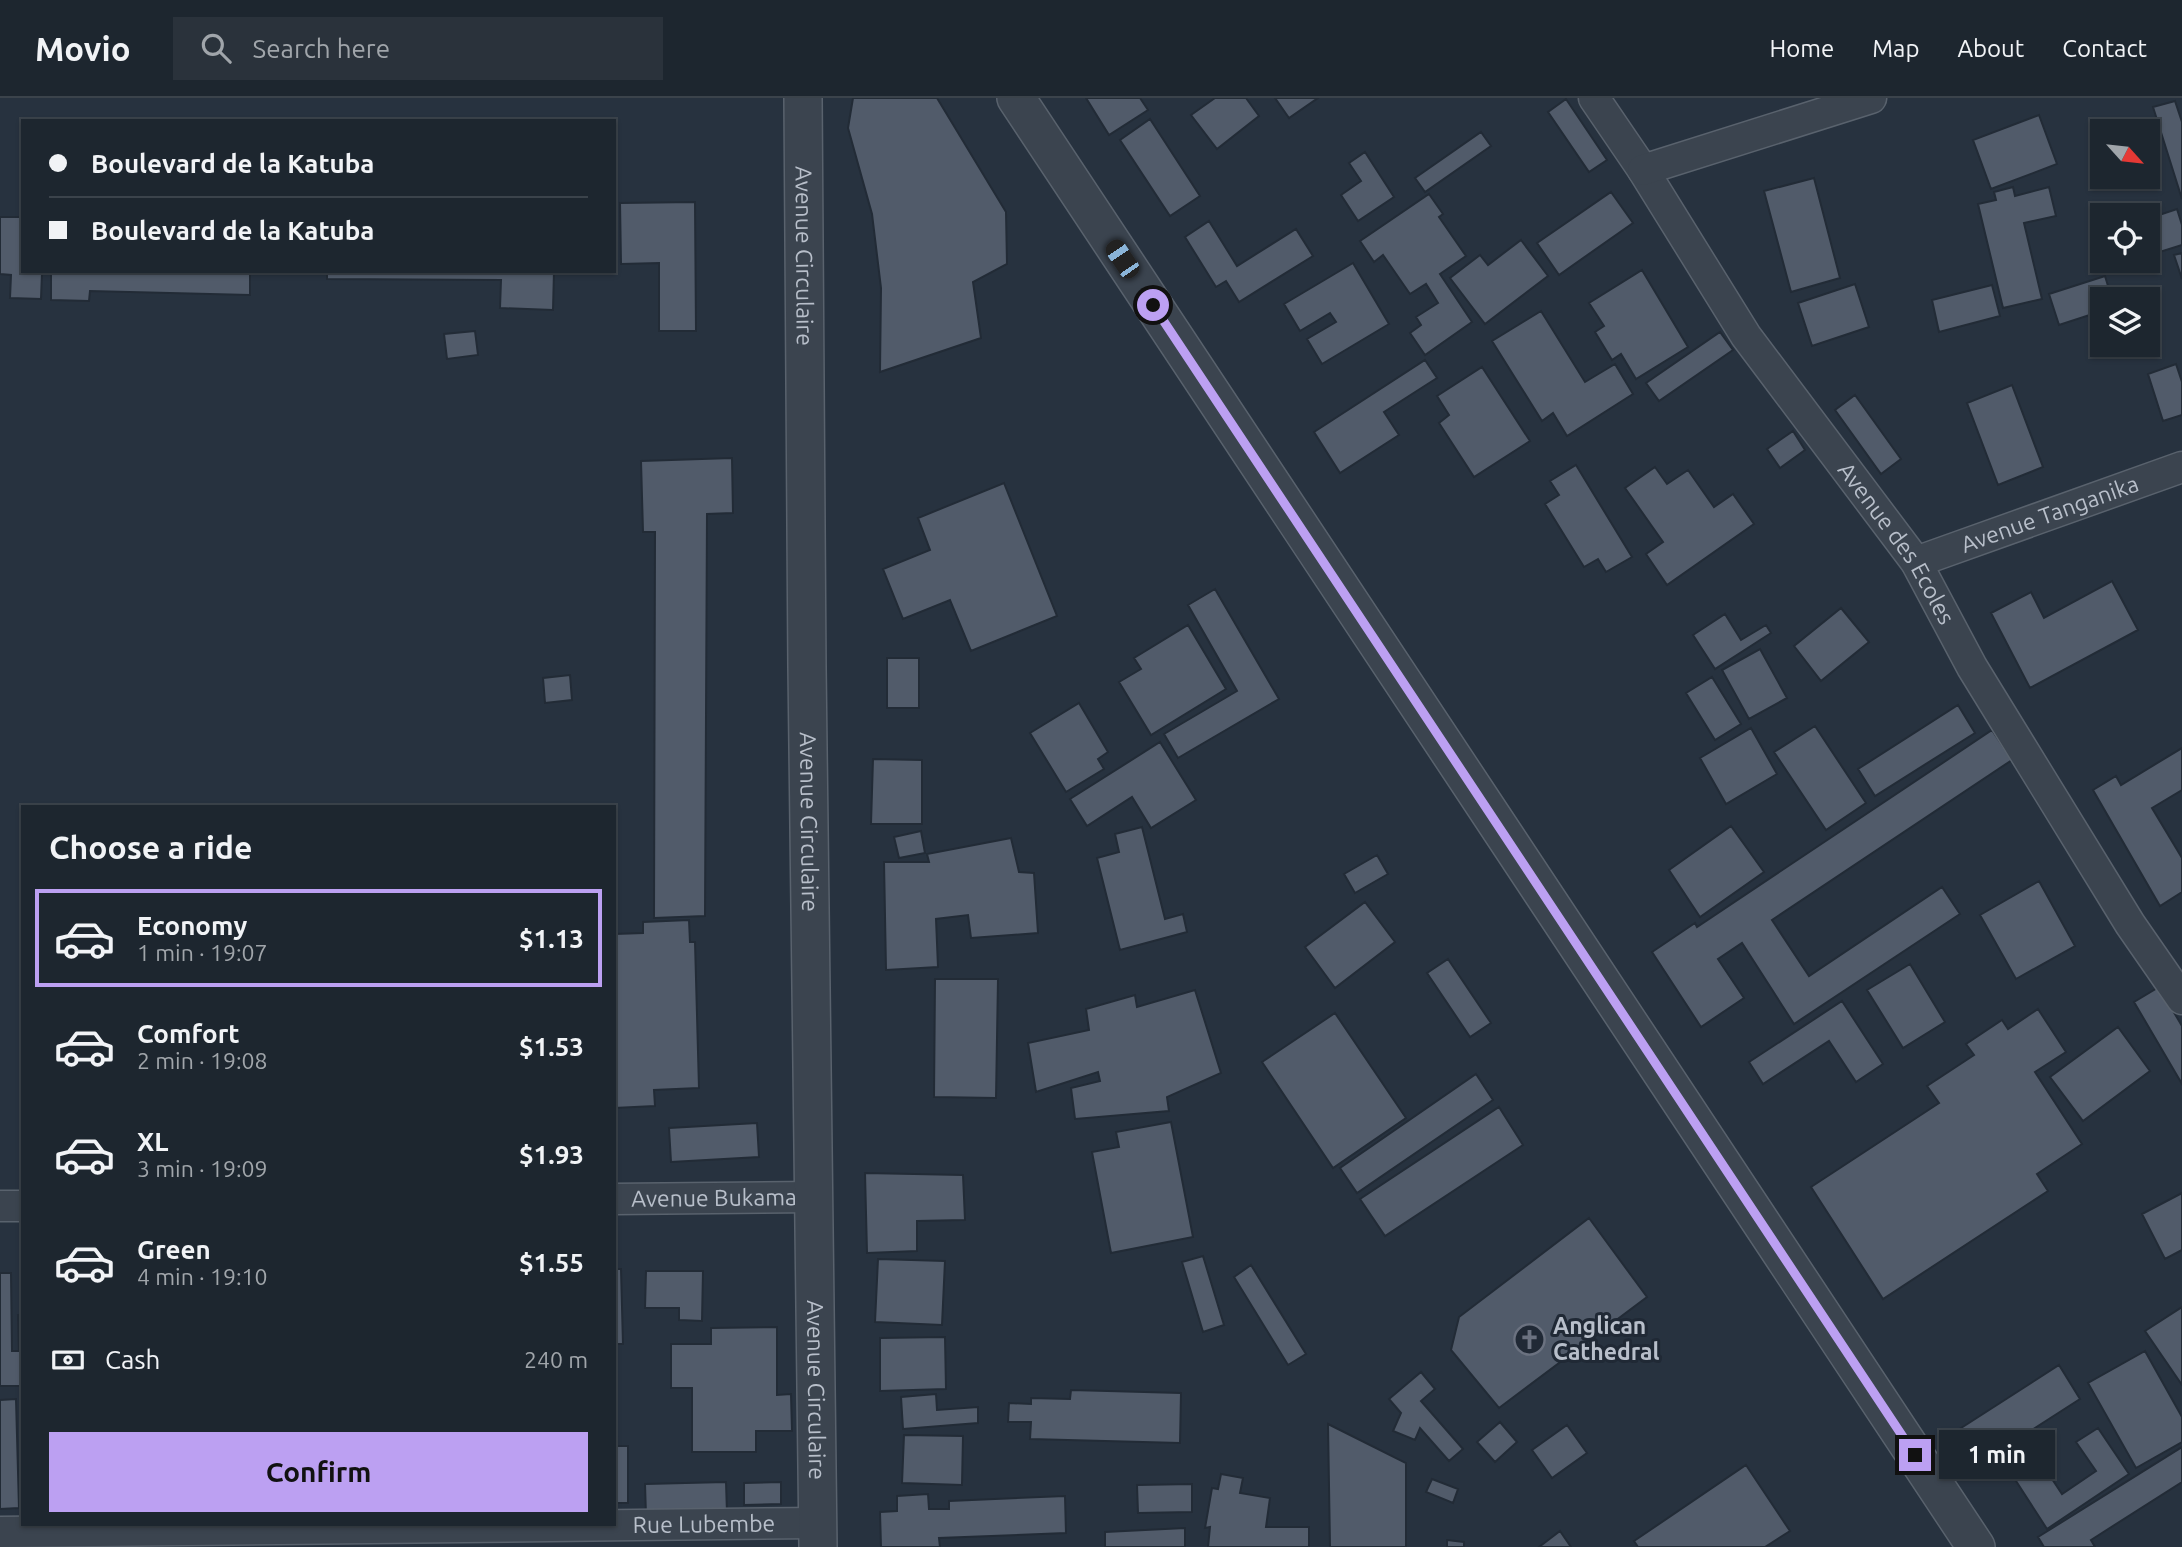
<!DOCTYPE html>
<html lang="en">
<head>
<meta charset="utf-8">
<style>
	:root { --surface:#1d262f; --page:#2a323b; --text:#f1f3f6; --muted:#a0a5aa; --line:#3b434b; --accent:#bca0f2 }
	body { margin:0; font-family:Ubuntu,sans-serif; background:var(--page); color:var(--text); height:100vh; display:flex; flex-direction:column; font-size:26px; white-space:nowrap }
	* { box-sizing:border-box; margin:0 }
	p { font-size:23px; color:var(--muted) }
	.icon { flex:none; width:38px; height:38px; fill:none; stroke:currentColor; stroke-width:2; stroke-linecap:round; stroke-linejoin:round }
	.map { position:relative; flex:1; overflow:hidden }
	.details { position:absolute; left:21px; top:707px; width:595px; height:721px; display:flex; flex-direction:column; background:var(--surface); border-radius:0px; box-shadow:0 2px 5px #0004,0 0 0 2px var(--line) }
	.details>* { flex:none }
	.banner { position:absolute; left:21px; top:21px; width:595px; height:154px; border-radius:0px; box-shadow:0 2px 5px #0004,0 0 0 2px var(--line); display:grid; align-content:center; height:154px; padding:0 28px; background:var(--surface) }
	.needle { width:46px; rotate:117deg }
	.fabs { position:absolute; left:2090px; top:21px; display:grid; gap:14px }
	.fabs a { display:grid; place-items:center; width:70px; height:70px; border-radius:0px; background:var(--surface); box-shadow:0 2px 5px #0004,0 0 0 2px var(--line); font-size:35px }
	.end { position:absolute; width:32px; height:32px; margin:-16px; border:9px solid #bca0f2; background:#111; box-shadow:0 0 0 4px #111 }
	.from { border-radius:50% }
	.bubble { position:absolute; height:49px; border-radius:0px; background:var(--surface); box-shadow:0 2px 5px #0004,0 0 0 2px var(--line); font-size:23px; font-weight:600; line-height:49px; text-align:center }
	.car { position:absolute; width:21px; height:42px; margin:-21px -10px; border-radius:9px; box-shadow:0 0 5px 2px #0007; background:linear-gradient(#222 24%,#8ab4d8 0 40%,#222 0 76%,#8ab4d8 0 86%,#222 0) }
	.banner b { display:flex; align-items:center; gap:24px; height:66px; font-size:26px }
	.banner b+b { border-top:2px solid var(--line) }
	.banner i { width:18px; height:18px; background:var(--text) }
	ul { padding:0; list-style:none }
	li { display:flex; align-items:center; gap:21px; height:98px; margin:0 14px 10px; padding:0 14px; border:4px solid transparent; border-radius:0px }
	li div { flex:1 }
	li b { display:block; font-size:26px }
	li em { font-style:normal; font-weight:600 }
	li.on { border-color:var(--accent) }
	li>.icon { width:63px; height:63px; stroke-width:1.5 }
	h2 { padding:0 28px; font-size:32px; line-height:84px }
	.pay { display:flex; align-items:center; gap:18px; height:77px; padding:0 28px; font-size:26px }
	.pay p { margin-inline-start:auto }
	.action { display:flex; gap:14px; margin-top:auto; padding:14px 28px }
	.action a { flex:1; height:80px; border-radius:0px; background:var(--accent); color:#111; font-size:28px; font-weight:600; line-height:80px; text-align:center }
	header { display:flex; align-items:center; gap:42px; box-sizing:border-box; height:98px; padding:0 35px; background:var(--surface); border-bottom:2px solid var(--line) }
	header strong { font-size:33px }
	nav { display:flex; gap:38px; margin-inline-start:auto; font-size:24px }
	.search { width:490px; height:63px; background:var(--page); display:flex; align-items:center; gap:18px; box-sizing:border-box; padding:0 24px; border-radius:0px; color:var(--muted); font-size:26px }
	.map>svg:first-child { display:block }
	.building { fill:#515b6a; stroke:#222b36; stroke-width:2 }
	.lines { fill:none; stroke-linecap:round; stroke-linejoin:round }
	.minor-casing { stroke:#59626d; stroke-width:33 }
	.tertiary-casing { stroke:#59626d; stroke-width:40 }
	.minor { stroke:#3b444f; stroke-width:30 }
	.tertiary { stroke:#3b444f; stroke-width:37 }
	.route { stroke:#bca0f2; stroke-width:9 }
	.labels { text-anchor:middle; stroke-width:6; stroke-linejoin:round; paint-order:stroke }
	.street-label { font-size:23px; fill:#b8bfca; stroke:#202935 }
	.poi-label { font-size:23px; font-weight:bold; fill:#b8bfca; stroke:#202935; text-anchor:start }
</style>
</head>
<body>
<header>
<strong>Movio</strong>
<div class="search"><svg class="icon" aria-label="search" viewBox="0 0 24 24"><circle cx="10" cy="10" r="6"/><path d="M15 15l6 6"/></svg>Search here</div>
<nav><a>Home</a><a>Map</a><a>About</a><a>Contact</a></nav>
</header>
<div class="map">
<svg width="2182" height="1449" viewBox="0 0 2182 1449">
	<rect width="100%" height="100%" fill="#27323f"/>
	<!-- building -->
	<path class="building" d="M853,0H937L1006,114L1007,166L973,184L981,240L880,274L881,190L872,116L848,30Z
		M1086,0H1140L1148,12L1109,37Z
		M1215,0H1246L1259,18L1217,51L1191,17Z
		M1275,0H1318L1289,20Z
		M1566,1L1607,62L1589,74L1548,14Z
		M2175,3L2182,24V101L2153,9Z
		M2039,17L2057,66L1991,91L1973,42Z
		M1150,21L1200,98L1170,118L1120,42Z
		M1481,34L1491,48L1425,94L1415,80Z
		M1365,54L1394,99L1358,123L1341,97L1361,83L1349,65Z
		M1814,80L1840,180L1791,194L1764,93Z
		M2013,89L2015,98L2049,89L2056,118L2024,125L2042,201L2003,210L1978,106L1996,102L1994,94Z
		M1611,94L1633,125L1559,177L1537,145Z
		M1429,96L1443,116L1439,119L1466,158L1440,176L1472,224L1425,257L1410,235L1421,227L1416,219L1438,205L1426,186L1410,196L1383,157L1374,164L1360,143Z
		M695,104L696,233H659V165L621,166L620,105Z
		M2177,111L2182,127V147L2147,158V121Z
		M0,119H23V173H250V197L90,193L89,203L51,202V175H42L41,201L10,200L11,177L0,176Z
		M1209,123L1237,168L1296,131L1313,158L1239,204L1226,183L1216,189L1185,139Z
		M1521,142L1548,178L1485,226L1450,180L1480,157L1488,167Z
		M2182,155V181L2174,157Z
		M1353,165L1389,226L1322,266L1307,241L1336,224L1330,215L1300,233L1284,206Z
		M1642,172L1688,249L1636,281L1621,256L1612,262L1595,234L1604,228L1589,205Z
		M327,173H554L553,212L500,210L501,182L327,181Z
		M2105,178L2112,201H2102V213L2059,227L2049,196Z
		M1855,186L1869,229L1812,248L1798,205Z
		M1992,187L2000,218L1939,234L1932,202Z
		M1541,213L1585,284L1615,266L1633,296L1567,338L1553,315L1542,323L1492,243Z
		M475,233L478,257L447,261L444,236Z
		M1720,234L1733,252L1659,303L1646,285Z
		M1425,262L1437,280L1384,314L1399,337L1340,375L1314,334Z
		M2176,266L2182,284V317L2163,323L2148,276Z
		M1482,269L1530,343L1474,379L1439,325L1449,317L1437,298Z
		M2012,287L2043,369L1998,387L1967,305Z
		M1855,297L1901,361L1881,376L1835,312Z
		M1793,333L1805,352L1780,370L1767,351Z
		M732,360L733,415L707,416L705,818L654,820L655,434H643L641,363Z
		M1576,367L1632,459L1606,474L1598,461L1584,469L1545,406L1559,397L1550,383Z
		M1655,369L1667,386L1688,372L1714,409L1733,396L1754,426L1667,487L1646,456L1663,444L1625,390Z
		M1004,385L1057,518L971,553L950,502L903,521L883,471L930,452L918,420Z
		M2112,483L2138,532L2030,590L1991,515L2031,494L2044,520Z
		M1215,491L1279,601L1178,660L1164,636L1237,593L1188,507Z
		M1841,510L1869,544L1821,583L1794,548Z
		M1725,516L1741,542L1766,527L1771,535L1715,571L1693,537Z
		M1188,527L1226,591L1151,637L1119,584L1141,571L1134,560Z
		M1760,551L1787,600L1749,621L1722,572Z
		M887,560H919V610H887Z
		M570,577L572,602L545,605L543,580Z
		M1712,579L1741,626L1715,642L1686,595Z
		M1079,605L1108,654L1098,661L1104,671L1066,694L1030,635Z
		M1958,607L1975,635L1875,698L1858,671Z
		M1815,628L1866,705L1826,732L1774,654Z
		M1751,630L1777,676L1726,706L1700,660Z
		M1992,632L2012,662L1772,822L1809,878L1942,789L1960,816L1794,926L1742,845L1718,861L1744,900L1701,929L1652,854L1695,825L1697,829Z
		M1160,644L1196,702L1151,730L1132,699L1087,728L1070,701Z
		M2182,650V692L2152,710L2182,760V794L2160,808L2093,692L2116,678L2121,687Z
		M873,661L922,662V726H871Z
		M1731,728L1764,774L1700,819L1669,772Z
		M1142,729L1165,821L1183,816L1187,834L1120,852L1097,760L1119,754L1115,736Z
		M921,733L925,755L899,760L894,739Z
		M1011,740L1019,774L1034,775L1038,835L971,840L968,817L936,821L938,869L886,872L884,764H929L927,756Z
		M1377,757L1388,776L1355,795L1344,776Z
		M2039,783L2075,848L2016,881L1980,817Z
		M1365,804L1395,844L1335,890L1305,849Z
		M689,822L690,844H695L699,990L654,992L655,1008L614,1010V836L643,835V824Z
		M1448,861L1491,925L1470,939L1427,875Z
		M1910,866L1945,924L1903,950L1867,892Z
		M935,881H998L996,1000L934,999Z
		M20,888H23V939H21Z
		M2159,889L2182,928V986L2134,904Z
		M1195,892L1221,975L1167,999L1169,1013L1075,1021L1071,990L1100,983L1098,974L1036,994L1028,945L1089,932L1086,911L1135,897L1137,909Z
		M1842,903L1883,966L1856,984L1829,943L1763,986L1749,964Z
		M2038,911L2066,954L2035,974L2082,1046L2037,1076L2048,1093L1883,1201L1811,1089L1939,1005L1927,988L1974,957L1966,946L2002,922L2008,931Z
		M1335,915L1406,1020L1333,1070L1262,964Z
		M2118,929L2150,973L2083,1023L2050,979Z
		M1476,976L1493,1002L1357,1095L1340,1070Z
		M1499,1009L1523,1047L1385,1138L1360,1101Z
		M1171,1024L1193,1139L1111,1155L1092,1054L1119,1049L1116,1034Z
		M757,1025L759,1059L671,1064L669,1030Z
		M865,1075L963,1077L965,1122L917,1123V1153L867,1155Z
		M2182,1095V1152L2165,1161L2142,1116Z
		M1589,1120L1647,1199L1499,1310L1451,1252L1459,1219Z
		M1203,1158L1224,1227L1203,1234L1182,1164Z
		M878,1161L945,1163L942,1227L875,1224Z
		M1251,1167L1306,1256L1288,1267L1234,1179Z
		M614,1171H621L623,1246H614Z
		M646,1173H703L702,1223L679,1222V1210H645Z
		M0,1175H11L12,1253H19L18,1217H23V1288H0Z
		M2182,1209V1287L2145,1233Z
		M777,1229V1297L791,1296L792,1333H756V1354H692V1290H671V1246H711V1230Z
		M945,1239L946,1291L880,1293V1240Z
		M2145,1253L2182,1319V1344L2136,1370L2088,1285Z
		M2059,1267L2080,1301L1965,1375L1944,1341Z
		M1421,1274L1435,1291L1421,1303L1463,1351L1449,1363L1420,1330L1415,1342L1393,1333L1401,1315L1389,1301Z
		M1071,1292L1181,1295L1180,1345L1030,1341L1031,1324H1008L1009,1305L1031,1306V1300L1070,1301Z
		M614,1295L617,1338H614Z
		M936,1296L937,1312L978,1309V1325L903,1331L901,1299Z
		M16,1301L19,1410L0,1411V1302Z
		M1500,1324L1517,1344L1495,1364L1477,1344Z
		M1328,1326L1406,1365V1449H1330Z
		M1567,1327L1587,1355L1552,1380L1532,1352Z
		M2098,1330L2129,1376L2047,1431L2007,1369L2033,1352L2062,1396L2096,1373L2076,1344Z
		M904,1337L963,1338L962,1387L902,1385Z
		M614,1348H628V1405H614Z
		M2182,1349V1384L2091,1442L2095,1449H2044L2038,1439Z
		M1746,1367L1790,1433L1765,1449H1638L1634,1443Z
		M1221,1376L1243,1380L1240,1395L1270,1400L1266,1429H1309V1449H1208L1210,1429L1205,1430L1212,1390L1218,1391Z
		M1432,1381L1458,1391L1453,1405L1426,1394Z
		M726,1384L727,1415L646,1418L645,1386Z
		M781,1384V1406L744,1407V1385Z
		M1192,1386V1414L1138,1415L1137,1387Z
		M928,1396L929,1411H949V1403L1065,1398L1066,1435L939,1440L940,1449H881L880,1414L897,1413V1398Z
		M1185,1430V1449H1105V1434Z
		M1560,1433L1571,1449H1539Z
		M1447,1442L1464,1444V1449H1447Z"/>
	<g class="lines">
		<defs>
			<g id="minor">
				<path id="s1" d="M1594,0L1643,72L1746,238L1916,464L1972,569L2130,826L2182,901"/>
				<path d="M1643,72L1871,0"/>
				<path id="s2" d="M1916,464L2182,369"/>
				<path id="s3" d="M614,1101L815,1099"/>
				<path d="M0,1108H23"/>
				<path id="s4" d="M0,1434L818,1425"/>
			</g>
			<g id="tertiary">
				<path id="s5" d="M803,0L807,569L818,1449"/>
				<path d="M1016,0L1976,1449"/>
			</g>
		</defs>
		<!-- minor casing -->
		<use href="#minor" class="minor-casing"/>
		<!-- tertiary casing -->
		<use href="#tertiary" class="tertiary-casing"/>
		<!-- minor -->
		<use href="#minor" class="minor"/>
		<!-- tertiary -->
		<use href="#tertiary" class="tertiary"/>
	</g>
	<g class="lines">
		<!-- route -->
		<path class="route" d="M1153,207L1915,1357"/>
	</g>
	<!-- icons -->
	<defs>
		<symbol id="church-ring" viewBox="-11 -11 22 22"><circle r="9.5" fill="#202935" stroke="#6b7280" stroke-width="1.5"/><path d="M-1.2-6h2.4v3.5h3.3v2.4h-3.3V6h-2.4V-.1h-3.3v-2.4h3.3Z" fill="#6b7280"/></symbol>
	</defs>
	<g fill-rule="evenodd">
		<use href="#church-ring" x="1512" y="1224" width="35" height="35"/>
	</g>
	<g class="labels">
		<!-- street labels -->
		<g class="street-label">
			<text dy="8" stroke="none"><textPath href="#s5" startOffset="158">Avenue Circulaire</textPath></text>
			<text dy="8" stroke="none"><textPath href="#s2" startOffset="142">Avenue Tanganika</textPath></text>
			<text dy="8" stroke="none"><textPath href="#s1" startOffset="539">Avenue des Ecoles</textPath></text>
			<text dy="8" stroke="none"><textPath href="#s5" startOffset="724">Avenue Circulaire</textPath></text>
			<text dy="8" stroke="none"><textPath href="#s3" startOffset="100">Avenue Bukama</textPath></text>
			<text dy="8" stroke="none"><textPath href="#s5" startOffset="1292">Avenue Circulaire</textPath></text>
			<text dy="8" stroke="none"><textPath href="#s4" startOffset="704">Rue Lubembe</textPath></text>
		</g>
		<!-- poi labels -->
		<g class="poi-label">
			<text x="1553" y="1236">Anglican<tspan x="1553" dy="26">Cathedral</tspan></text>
		</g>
	</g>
</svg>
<div class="fabs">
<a><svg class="needle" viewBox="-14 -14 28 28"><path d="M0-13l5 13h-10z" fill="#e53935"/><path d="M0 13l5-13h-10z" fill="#a0a5aa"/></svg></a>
<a><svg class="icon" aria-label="locate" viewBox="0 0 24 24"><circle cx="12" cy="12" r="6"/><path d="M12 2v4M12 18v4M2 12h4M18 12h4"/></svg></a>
<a><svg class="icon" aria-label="layers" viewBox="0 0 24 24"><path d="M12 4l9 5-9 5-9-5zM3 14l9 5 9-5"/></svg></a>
</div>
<i class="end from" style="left:1153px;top:207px"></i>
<i class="end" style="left:1915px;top:1357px"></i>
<div class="bubble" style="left:1939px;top:1332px;width:116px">1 min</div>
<i class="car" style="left:1122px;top:161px;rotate:326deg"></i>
<div class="banner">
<b><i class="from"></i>Boulevard de la Katuba</b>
<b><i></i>Boulevard de la Katuba</b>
</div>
<section class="details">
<h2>Choose a ride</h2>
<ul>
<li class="on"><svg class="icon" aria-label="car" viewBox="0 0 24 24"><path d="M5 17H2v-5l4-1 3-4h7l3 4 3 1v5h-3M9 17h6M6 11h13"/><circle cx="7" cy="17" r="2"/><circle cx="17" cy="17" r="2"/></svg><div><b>Economy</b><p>1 min · 19:07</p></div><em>$1.13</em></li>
<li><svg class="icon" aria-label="car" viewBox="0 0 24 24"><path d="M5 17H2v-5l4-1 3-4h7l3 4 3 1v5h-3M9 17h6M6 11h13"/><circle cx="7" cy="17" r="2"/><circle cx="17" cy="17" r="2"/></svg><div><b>Comfort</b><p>2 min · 19:08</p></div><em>$1.53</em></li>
<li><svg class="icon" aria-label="car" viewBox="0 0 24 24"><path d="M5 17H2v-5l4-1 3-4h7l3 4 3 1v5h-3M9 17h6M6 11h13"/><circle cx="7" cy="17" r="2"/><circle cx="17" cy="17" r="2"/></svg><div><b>XL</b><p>3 min · 19:09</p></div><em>$1.93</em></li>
<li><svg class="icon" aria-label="car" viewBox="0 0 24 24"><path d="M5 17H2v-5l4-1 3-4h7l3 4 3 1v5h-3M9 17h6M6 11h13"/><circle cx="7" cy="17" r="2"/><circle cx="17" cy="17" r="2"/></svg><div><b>Green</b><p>4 min · 19:10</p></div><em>$1.55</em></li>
</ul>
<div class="pay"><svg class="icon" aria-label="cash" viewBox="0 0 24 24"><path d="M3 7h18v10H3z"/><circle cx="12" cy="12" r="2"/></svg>Cash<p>240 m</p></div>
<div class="action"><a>Confirm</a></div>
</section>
</div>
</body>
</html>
